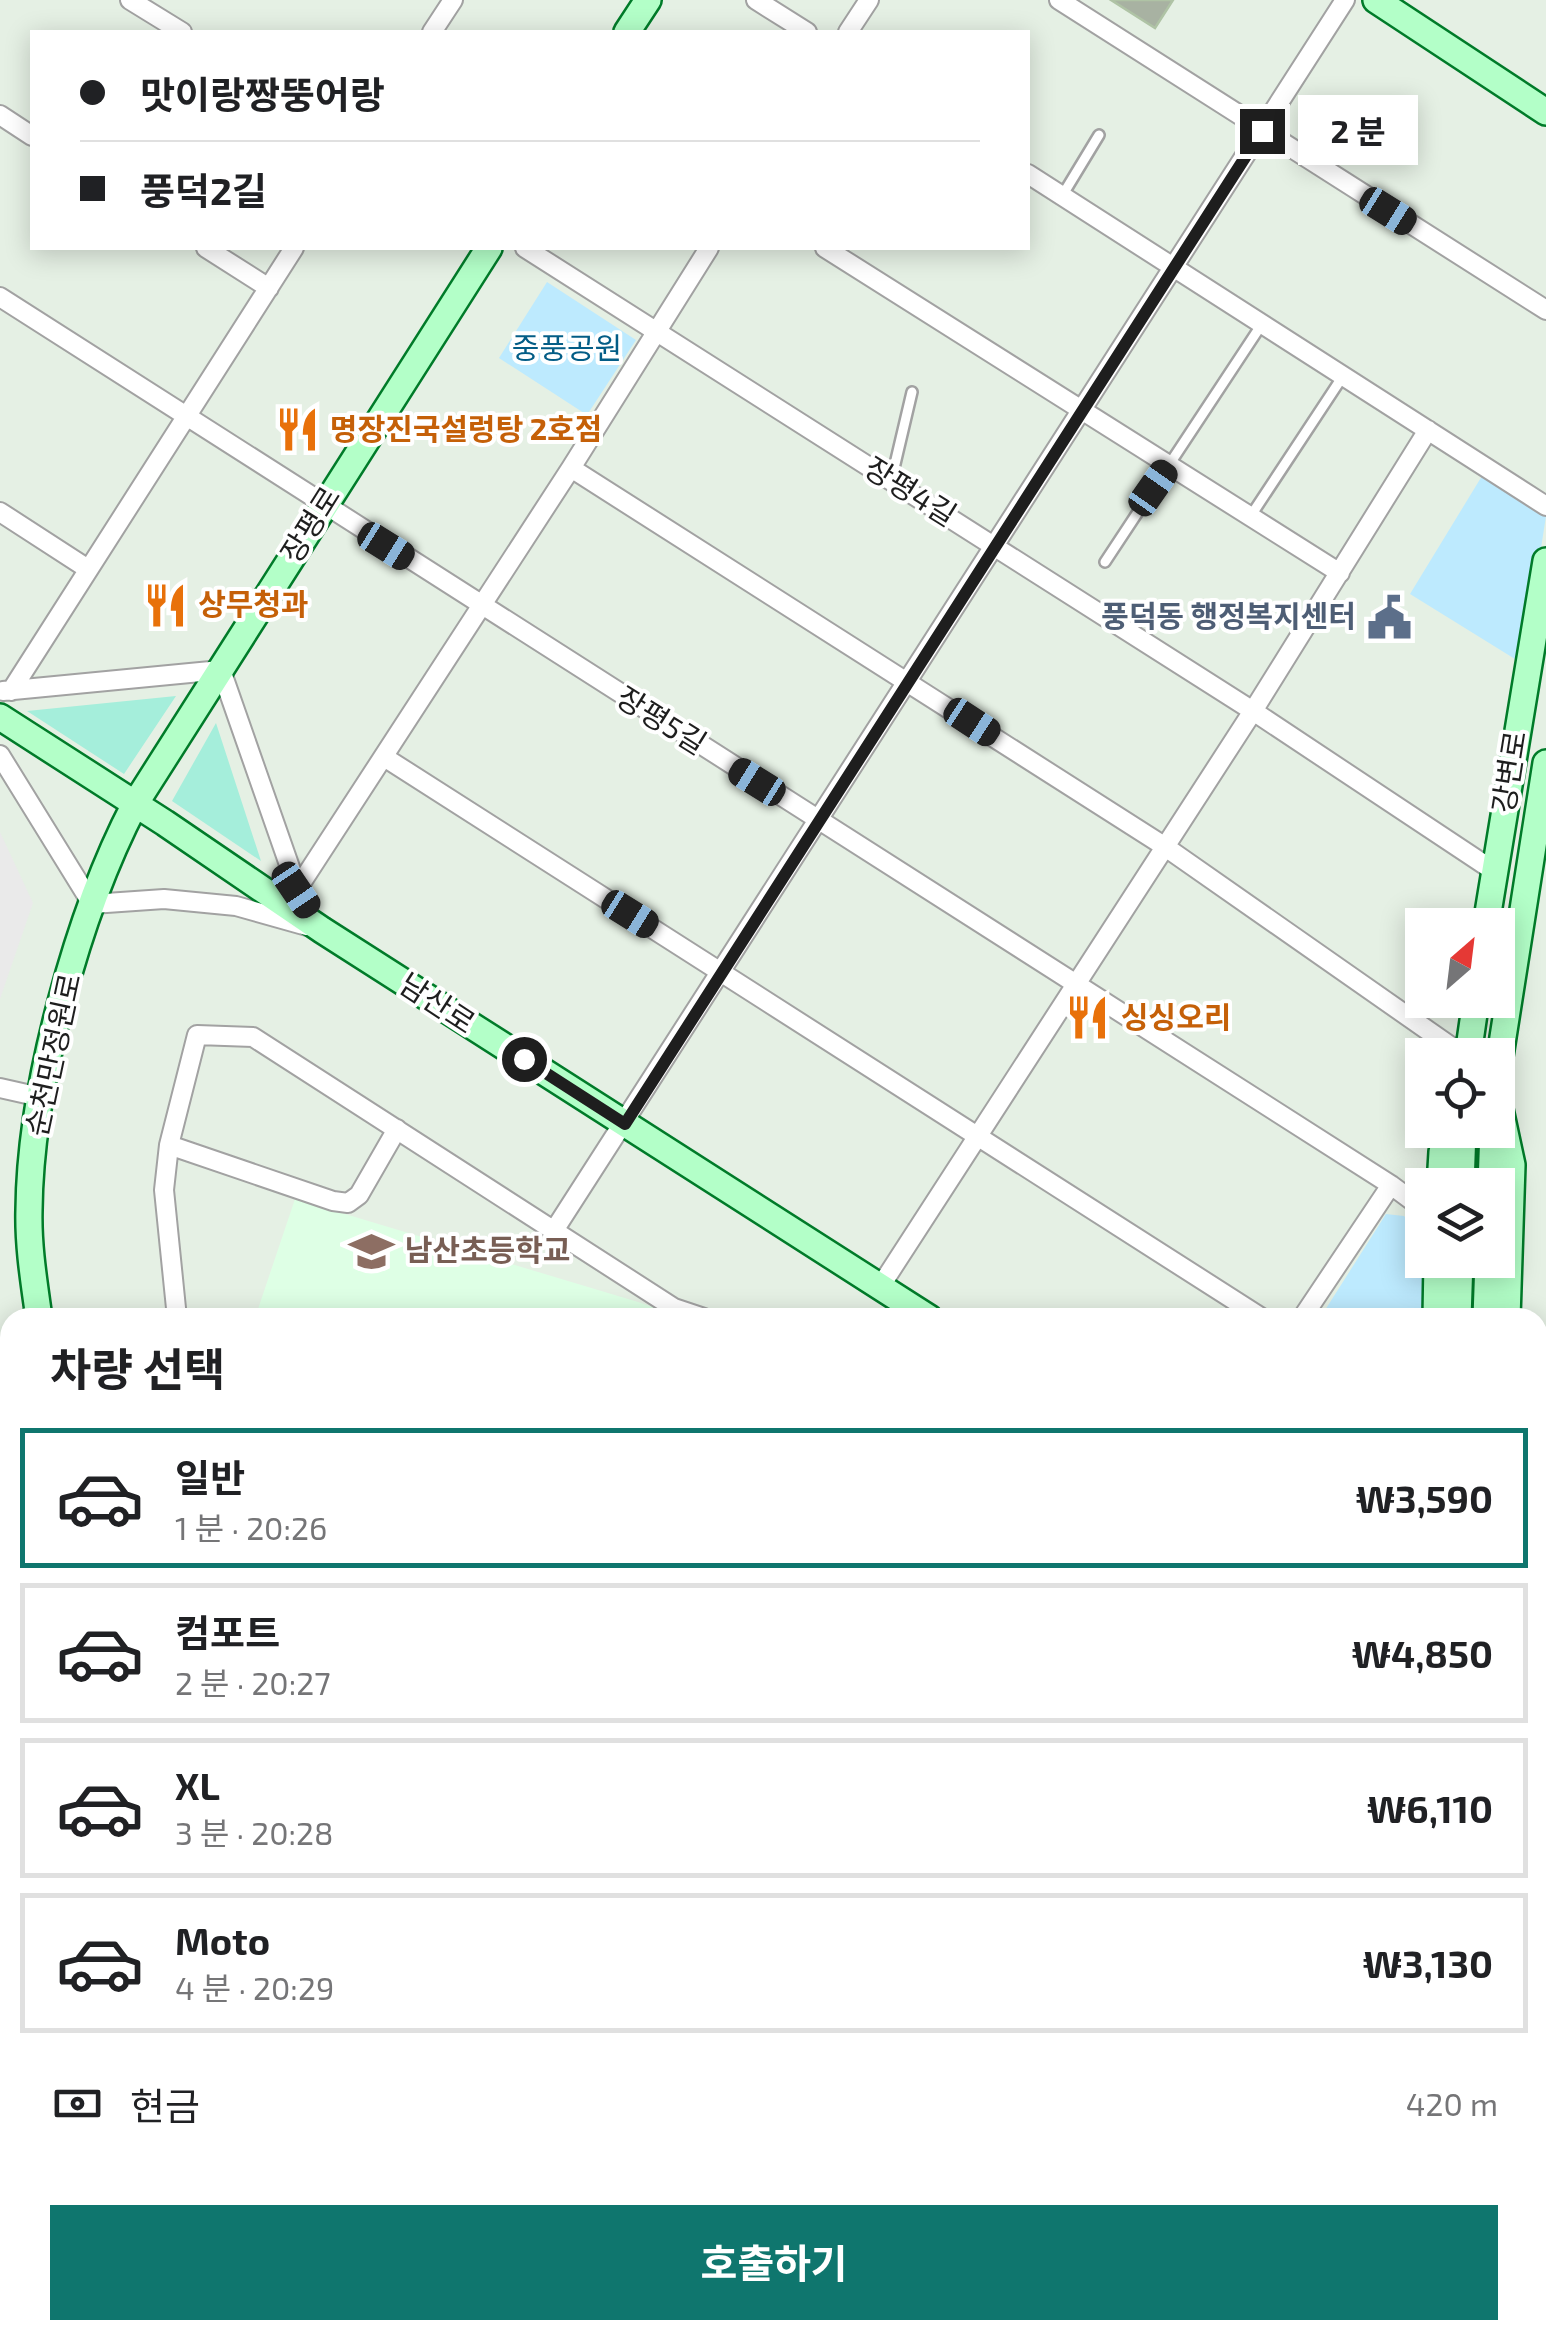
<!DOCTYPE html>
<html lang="ko">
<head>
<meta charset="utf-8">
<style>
	:root { --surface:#fff; --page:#f2f2f2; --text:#202124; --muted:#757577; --line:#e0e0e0; --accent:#0f766e }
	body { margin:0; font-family:"Exo 2","Noto Sans KR",sans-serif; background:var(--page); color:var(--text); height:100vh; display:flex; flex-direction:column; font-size:38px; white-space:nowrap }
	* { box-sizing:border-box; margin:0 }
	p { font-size:32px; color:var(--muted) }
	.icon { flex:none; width:55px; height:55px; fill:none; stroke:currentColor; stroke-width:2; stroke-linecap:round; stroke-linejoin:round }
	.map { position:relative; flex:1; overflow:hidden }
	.side { position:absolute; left:0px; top:1308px; width:1548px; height:1032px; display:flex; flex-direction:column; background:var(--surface); border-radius:30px 30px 0 0; box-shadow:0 5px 25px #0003 }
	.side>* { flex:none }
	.top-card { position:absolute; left:30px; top:30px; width:1000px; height:220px; border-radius:0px; box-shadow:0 5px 25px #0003; display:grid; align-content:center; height:220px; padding:0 50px; background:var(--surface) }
	.needle { width:65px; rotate:28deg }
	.tools { position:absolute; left:1405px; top:908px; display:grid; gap:20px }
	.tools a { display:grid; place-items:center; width:110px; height:110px; border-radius:0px; background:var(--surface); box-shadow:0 5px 25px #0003; font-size:50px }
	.end { position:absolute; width:45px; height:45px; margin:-22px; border:12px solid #1e1e1e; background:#fff; box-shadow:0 0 0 5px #fff }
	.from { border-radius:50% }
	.bubble { position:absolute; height:70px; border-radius:0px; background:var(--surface); box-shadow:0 5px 25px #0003; font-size:32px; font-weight:700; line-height:70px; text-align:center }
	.car { position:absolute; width:30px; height:60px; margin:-30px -15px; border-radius:12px; box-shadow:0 0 8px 2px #0007; background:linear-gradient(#222 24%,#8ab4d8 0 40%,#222 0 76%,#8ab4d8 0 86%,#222 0) }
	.top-card b { display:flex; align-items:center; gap:35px; height:95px; font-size:38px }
	.top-card b+b { border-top:2px solid var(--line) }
	.top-card i { width:25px; height:25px; background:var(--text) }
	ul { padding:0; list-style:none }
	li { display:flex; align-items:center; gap:30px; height:140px; margin:0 20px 15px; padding:0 30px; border:5px solid var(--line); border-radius:0px }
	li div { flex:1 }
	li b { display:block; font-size:38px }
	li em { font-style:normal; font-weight:700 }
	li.active { border-color:var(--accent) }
	li>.icon { width:90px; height:90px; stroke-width:1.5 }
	h2 { padding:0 50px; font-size:45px; line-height:120px }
	.pay { display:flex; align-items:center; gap:25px; height:110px; padding:0 50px; font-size:38px }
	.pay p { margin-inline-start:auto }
	.primary-button { display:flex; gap:20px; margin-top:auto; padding:20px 50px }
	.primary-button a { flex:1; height:115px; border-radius:0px; background:var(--accent); color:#fff; font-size:40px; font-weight:700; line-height:115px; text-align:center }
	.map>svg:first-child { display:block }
	.residential { fill:#dcdddb }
	.education { fill:#deffe5 }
	.grass { fill:#a5eedb }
	.park { fill:#bdeafe }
	.parking { fill:#eaeaea }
	.water { fill:#bea0e1 }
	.building { fill:#a8b2a2; stroke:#afc3a5; stroke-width:2.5 }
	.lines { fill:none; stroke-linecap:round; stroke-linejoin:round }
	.lane-casing { stroke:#a2a2a2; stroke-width:14 }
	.street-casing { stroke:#a2a2a2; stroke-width:22 }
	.secondary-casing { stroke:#007b29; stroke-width:30 }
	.lane { stroke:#fff; stroke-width:9 }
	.street { stroke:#fff; stroke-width:18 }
	.secondary { stroke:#b3ffc8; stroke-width:25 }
	.route { stroke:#1e1e1e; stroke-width:12 }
	.labels { text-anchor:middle; stroke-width:8; stroke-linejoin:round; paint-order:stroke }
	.park-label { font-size:30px; fill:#035d86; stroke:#fff }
	.food-label { font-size:30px; font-weight:bold; fill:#c56008; stroke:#fff; text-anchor:start }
	.street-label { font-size:30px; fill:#1e1e1e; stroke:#fff }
	.service-label { font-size:30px; font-weight:bold; fill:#4e5e75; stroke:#fff; text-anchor:end }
	.education-label { font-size:30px; font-weight:bold; fill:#785e54; stroke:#fff; text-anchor:start }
</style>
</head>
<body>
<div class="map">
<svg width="1546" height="2339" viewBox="0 0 1546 2339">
	<rect width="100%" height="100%" fill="#e5f0e4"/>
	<!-- residential -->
	<path class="residential" d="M0,1561L10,1606V1624L0,1620Z
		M0,1739L10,1743V2097L0,2119Z"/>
	<!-- education -->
	<path class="education" d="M295,1199L638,1302L682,1317L255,1318Z"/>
	<!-- grass -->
	<path class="grass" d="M176,696L124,774L27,711Z
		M216,723L261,861L172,801Z"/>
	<!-- park -->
	<path class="park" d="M547,282L636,340L587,415L499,358Z
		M1482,476L1546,516L1523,664L1410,594Z
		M1386,1214L1404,1216L1422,1236L1423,1317L1320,1318Z
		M0,1620L10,1624V1677L0,1689Z
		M242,2330H692L758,2339H213Z"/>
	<!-- parking -->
	<path class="parking" d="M0,832L33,903L0,999Z"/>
	<!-- water -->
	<path class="water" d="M1546,2149V2235C1536,2203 1539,2181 1546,2149Z"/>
	<!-- building -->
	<path class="building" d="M1111,0H1173L1155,28Z"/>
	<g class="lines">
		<defs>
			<path id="lane" d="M1062,196L1099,135
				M891,481L912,392
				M1250,517L1343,376
				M1105,562L1262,324"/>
			<path id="street" d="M130,0L182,32
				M756,0L807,32
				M1059,0L1546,310
				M432,32L453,0
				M848,32L869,0
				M0,115L32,136
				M1028,174L1546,506
				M206,248L269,288
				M525,248L1253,711L1494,871
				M825,248L1340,573
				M0,297L1391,1185L1422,1208
				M571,468L1164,846L1463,1055
				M0,512L88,569
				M3,691L221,670L300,896
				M11,691L294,248
				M0,755L92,904L164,899L236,906L307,926
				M384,757L1262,1318
				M296,891L571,468L709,248
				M0,1088L40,1097
				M169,1145L333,1201L348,1203L359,1195L397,1129
				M555,1229L1345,0
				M880,1287L1253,711L1428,430
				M177,1318L164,1190L169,1145L197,1035L253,1037L674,1308L704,1318
				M1302,1318L1391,1185
				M0,1703L10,1707
				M504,2330L507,2339
				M747,2330L813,2339
				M57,2339L59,2330
				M177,2339L197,2330"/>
			<path id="secondary" d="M1376,0L1546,112
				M627,32L648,0
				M0,717L165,823L322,930L929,1318
				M1486,925L1546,561
				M1468,1055L1476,1000
				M1498,1069L1546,763
				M1498,1100L1512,1165L1507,1318
				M1440,1185L1442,1152L1450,1130
				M1461,1185L1463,1130
				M1491,1185L1493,1130
				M39,1318C34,1282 28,1246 29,1210C30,1087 78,913 135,804L489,248
				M1436,1318L1437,1260
				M1458,1318L1460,1260
				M1486,1318L1488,1260
				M1538,1669L1546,1671
				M0,2298L10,2301
				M1013,2330L1053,2339
				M7,2339L10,2329
				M1422,2339L1426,2330
				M1449,2339L1451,2330"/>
		</defs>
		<!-- lane casing -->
		<use href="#lane" class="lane-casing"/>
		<!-- street casing -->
		<use href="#street" class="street-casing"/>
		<!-- secondary casing -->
		<use href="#secondary" class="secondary-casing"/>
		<!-- lane -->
		<use href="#lane" class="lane"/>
		<!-- street -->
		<use href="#street" class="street"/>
		<!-- secondary -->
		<use href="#secondary" class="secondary"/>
	</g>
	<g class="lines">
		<!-- route -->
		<path class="route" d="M524,1059L625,1124L1262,131"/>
	</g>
	<!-- icons -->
	<defs>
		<symbol id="restaurant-bare" viewBox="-9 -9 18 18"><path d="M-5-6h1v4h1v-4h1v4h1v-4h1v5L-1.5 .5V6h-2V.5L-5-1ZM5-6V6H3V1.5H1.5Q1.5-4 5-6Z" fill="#e8710a" stroke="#fff" stroke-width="2.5" paint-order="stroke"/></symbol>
		<symbol id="civic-bare" viewBox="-9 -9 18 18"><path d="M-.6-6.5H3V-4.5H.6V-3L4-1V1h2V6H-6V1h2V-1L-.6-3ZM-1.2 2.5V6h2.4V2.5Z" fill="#5c6f8a" stroke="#fff" stroke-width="2.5" paint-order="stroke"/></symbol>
		<symbol id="school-bare" viewBox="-9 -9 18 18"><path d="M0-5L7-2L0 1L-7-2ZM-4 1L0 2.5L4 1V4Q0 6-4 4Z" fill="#8d6e63" stroke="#fff" stroke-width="2.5" paint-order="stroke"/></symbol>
	</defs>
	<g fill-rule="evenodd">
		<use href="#restaurant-bare" x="266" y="398" width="63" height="63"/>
		<use href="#restaurant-bare" x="134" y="574" width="63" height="63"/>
		<use href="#civic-bare" x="1358" y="586" width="63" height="63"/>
		<use href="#restaurant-bare" x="1056" y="986" width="63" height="63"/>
		<use href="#school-bare" x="340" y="1220" width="63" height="63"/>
	</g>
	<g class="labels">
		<!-- park labels -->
		<g class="park-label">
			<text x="567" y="359">중풍공원</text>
		</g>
		<!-- food labels -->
		<g class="food-label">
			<text x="330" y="440">명장진국설렁탕 2호점</text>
			<text x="198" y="615">상무청과</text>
			<text x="1121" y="1028">싱싱오리</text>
		</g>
		<!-- street labels -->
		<g class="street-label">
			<text transform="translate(910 492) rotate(32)" y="10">장평4길</text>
			<text transform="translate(311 525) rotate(-58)" y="10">장평로</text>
			<text transform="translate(661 721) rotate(32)" y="10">장평5길</text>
			<text transform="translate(1510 772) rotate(-81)" y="10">강변로</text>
			<text transform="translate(437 1004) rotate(33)" y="10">남산로</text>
			<text transform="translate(54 1055) rotate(-78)" y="10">순천만정원로</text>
		</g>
		<!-- service labels -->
		<g class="service-label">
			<text x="1356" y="627">풍덕동 행정복지센터</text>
		</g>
		<!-- education labels -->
		<g class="education-label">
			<text x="405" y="1261">남산초등학교</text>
		</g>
	</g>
</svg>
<div class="tools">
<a><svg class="needle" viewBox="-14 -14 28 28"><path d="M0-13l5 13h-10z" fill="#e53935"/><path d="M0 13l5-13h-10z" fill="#757577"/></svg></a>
<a><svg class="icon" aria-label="locate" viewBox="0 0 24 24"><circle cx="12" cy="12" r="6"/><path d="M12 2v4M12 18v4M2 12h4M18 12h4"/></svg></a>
<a><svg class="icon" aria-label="layers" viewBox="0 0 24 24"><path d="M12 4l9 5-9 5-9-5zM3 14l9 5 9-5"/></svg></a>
</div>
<i class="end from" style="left:524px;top:1059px"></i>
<i class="end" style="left:1262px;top:131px"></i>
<div class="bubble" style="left:1298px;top:95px;width:120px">2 분</div>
<i class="car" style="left:1388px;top:211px;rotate:122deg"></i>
<i class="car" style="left:1153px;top:488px;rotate:35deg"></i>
<i class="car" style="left:386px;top:546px;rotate:122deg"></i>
<i class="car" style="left:972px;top:722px;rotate:123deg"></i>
<i class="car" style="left:757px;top:782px;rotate:302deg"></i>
<i class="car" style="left:296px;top:890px;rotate:146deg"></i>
<i class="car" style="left:630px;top:914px;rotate:122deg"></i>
<div class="top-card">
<b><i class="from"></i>맛이랑짱뚱어랑</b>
<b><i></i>풍덕2길</b>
</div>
<section class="side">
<h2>차량 선택</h2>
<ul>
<li class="active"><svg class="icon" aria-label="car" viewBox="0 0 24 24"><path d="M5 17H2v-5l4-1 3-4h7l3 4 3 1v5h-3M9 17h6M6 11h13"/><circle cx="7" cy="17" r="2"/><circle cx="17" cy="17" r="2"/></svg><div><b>일반</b><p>1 분 · 20:26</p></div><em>₩3,590</em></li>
<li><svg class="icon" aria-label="car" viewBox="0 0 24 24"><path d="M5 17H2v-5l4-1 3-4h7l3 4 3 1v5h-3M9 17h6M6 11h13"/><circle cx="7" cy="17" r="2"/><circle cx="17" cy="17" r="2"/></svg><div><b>컴포트</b><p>2 분 · 20:27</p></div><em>₩4,850</em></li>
<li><svg class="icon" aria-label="car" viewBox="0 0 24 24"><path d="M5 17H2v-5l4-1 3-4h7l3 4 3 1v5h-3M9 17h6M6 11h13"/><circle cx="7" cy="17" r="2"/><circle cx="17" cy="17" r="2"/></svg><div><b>XL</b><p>3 분 · 20:28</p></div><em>₩6,110</em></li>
<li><svg class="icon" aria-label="car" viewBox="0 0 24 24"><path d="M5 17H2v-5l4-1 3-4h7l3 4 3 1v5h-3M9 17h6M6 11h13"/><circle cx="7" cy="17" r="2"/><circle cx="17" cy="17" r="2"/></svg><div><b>Moto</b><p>4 분 · 20:29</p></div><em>₩3,130</em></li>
</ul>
<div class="pay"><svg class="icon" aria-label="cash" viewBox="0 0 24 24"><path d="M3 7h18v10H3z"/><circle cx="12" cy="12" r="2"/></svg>현금<p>420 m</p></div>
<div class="primary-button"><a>호출하기</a></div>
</section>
</div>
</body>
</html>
